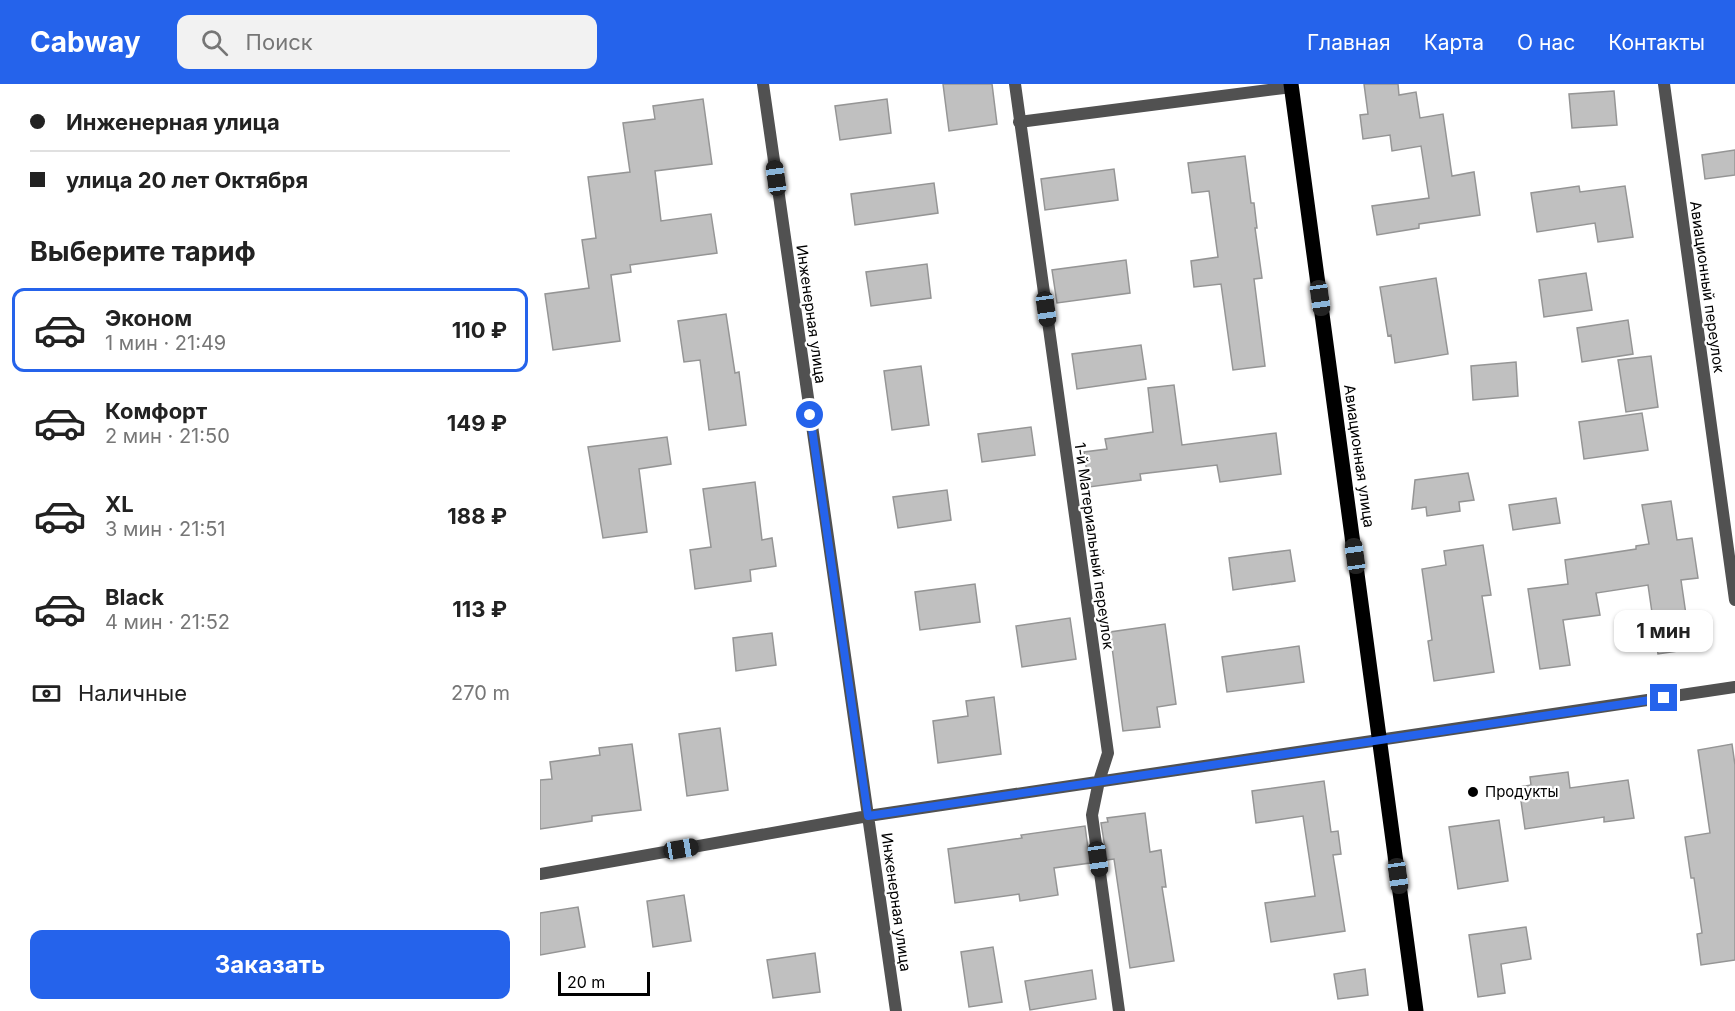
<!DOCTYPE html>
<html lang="ru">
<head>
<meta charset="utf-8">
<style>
	:root { --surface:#fff; --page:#f2f2f2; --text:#222; --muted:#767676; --line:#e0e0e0; --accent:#2563eb }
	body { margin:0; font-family:Inter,sans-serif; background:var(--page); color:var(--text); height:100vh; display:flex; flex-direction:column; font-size:22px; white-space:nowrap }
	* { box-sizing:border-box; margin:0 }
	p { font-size:20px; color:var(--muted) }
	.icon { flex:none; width:33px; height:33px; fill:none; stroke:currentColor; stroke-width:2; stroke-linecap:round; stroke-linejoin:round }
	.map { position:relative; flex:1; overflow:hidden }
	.sheet { display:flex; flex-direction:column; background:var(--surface); width:540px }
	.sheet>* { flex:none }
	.hud { display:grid; align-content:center; height:132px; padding:0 30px; background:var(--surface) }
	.scale { position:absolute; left:18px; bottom:15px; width:92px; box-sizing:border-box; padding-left:6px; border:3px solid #000; border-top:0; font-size:16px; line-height:21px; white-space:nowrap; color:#000; -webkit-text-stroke:4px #fff; paint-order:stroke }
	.end { position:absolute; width:27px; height:27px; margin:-14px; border:8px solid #2563eb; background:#fff; box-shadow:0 0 0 3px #fff }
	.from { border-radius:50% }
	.bubble { position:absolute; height:42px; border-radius:12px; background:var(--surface); box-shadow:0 2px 4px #0004; font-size:20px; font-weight:700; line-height:42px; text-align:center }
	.car { position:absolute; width:18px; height:36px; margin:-18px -9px; border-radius:8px; box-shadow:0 0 4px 2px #0007; background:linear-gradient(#222 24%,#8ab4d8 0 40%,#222 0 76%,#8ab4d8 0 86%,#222 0) }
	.hud b { display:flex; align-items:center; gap:21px; height:57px; font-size:22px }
	.hud b+b { border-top:2px solid var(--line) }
	.hud i { width:15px; height:15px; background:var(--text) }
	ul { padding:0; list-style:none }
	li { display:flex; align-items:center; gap:18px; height:84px; margin:0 12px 9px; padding:0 18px; border:3px solid transparent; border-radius:12px }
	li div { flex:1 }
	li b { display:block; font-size:22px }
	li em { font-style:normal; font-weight:700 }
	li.selected { border-color:var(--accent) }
	li>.icon { width:54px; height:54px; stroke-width:1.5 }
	h2 { padding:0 30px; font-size:27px; line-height:72px }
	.pay { display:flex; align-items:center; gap:15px; height:66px; padding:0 30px; font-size:22px }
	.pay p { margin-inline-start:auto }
	.primary-button { display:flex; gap:12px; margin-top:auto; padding:12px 30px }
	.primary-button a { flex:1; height:69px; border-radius:12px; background:var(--accent); color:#fff; font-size:24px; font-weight:700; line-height:69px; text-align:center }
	header { display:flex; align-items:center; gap:36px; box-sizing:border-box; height:84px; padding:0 30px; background:var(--accent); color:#fff }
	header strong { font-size:28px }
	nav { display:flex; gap:33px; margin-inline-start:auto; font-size:21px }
	.search { width:420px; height:54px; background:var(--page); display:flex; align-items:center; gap:15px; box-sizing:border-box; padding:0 21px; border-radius:12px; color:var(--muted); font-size:22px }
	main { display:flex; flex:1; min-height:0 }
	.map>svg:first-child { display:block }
	.building { fill:#c0c0c0; stroke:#959595; stroke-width:1.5 }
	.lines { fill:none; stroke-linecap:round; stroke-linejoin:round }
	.lane { stroke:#515151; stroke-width:12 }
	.street { stroke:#515151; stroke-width:12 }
	.primary { stroke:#000; stroke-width:15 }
	.route { stroke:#2563eb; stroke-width:8 }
	.poi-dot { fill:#000; stroke:#fff; stroke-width:2 }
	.labels { text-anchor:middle; stroke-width:4.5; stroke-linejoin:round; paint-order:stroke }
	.street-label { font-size:15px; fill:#000; stroke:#fff }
	.poi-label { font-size:15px; fill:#000; stroke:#fff; text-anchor:start }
</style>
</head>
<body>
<header>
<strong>Cabway</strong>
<div class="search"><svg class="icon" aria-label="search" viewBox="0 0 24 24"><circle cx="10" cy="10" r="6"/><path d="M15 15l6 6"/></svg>Поиск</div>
<nav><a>Главная</a><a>Карта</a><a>О нас</a><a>Контакты</a></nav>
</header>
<main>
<section class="sheet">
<div class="hud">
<b><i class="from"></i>Инженерная улица</b>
<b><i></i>улица 20 лет Октября</b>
</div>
<h2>Выберите тариф</h2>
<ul>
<li class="selected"><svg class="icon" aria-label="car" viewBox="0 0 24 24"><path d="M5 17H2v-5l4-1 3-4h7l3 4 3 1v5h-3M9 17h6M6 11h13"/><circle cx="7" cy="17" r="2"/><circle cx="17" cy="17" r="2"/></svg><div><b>Эконом</b><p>1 мин · 21:49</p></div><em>110 ₽</em></li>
<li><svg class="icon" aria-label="car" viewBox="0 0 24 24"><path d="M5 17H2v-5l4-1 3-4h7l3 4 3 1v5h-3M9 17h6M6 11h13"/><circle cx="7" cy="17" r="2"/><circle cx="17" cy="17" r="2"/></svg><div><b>Комфорт</b><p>2 мин · 21:50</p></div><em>149 ₽</em></li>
<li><svg class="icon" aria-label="car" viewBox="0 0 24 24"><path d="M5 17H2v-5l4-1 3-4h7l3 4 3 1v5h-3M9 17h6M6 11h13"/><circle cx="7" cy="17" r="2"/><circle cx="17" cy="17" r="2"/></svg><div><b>XL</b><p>3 мин · 21:51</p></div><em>188 ₽</em></li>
<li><svg class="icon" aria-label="car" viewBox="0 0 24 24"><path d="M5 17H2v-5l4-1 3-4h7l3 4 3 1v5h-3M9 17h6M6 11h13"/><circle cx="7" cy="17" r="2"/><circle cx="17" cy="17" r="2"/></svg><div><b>Black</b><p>4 мин · 21:52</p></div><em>113 ₽</em></li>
</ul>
<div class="pay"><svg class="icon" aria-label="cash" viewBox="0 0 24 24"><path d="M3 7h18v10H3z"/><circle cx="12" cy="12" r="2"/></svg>Наличные<p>270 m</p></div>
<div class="primary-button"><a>Заказать</a></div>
</section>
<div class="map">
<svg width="1195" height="927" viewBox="0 0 1195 927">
	<rect width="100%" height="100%" fill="#fff"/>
	<!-- building -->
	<path class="building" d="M403,0H452L457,40L409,47Z
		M824,0H858L859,11L876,8L880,34L903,30L912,92L934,88L940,131L879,140V144L837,151L832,122L889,114L881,62L852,67L850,51L823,55L820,31L828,30Z
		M1074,7L1077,41L1032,44L1029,10Z
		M163,15L172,80L115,87L121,137L171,130L177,169L90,181L91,188L71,191L80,257L13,266L5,210L49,204L42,156L56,154L48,93L90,88L83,39L115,35L113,22Z
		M347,15L351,49L300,56L295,22Z
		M1195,66V91L1165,95L1162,71Z
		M705,72L711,119H714L717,144H715L722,194L714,195L725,282L693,286L681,200L654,203L651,177L678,173L669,107L652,109L648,79Z
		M574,85L578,116L505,126L501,95Z
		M394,99L398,129L315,141L311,110Z
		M1039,102L1040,108L1085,102L1093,153L1058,158L1055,139L997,148L991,109Z
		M586,176L590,209L517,219L512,186Z
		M387,180L391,214L331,222L326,188Z
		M1046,189L1052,226L1004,233L999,196Z
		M896,194L908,270L855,279L851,251L848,252L840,203Z
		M186,230L195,289L199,288L206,341L169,346L160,276L144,278L138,237Z
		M1088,236L1093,270L1042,278L1037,244Z
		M601,261L606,295L537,305L532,270Z
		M1111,272L1118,323L1086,328L1078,276Z
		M976,278L978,312L933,316L931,282Z
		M381,282L389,341L352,346L344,287Z
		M634,301L642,361L736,349L741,390L680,398L677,381L600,390L601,396L549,403L544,368L567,365L565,355L613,348L608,304Z
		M1102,329L1108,366L1044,375L1039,338Z
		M491,343L495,371L442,378L438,350Z
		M127,353L131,380L99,385L107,448L63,454L48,363Z
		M928,389L934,416L919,418L920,427L887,432L886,423L872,425L875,396Z
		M215,398L222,456L232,454L236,482L210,486L211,497L155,505L150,466L171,463L163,405Z
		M407,406L411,436L358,444L353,413Z
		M1016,414L1020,439L973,446L969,421Z
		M1131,417L1137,456L1152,454L1158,494L1141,496L1151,565L1118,570L1108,501L1056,509L1060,531L1023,536L1030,581L1000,585L988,505L1028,500L1025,476L1096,465V462L1109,460L1102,421Z
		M943,461L951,511L942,512L954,588L894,597L888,557L892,556L882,485L906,481L904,467Z
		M750,466L755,497L693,506L689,474Z
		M435,500L440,538L380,546L375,508Z
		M530,534L536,575L482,583L476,542Z
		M625,540L636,620L617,623L620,643L583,647L570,548Z
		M232,549L236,581L196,587L193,554Z
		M759,562L764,598L687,608L682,573Z
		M454,613L461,670L398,679L393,637L428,632L426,617Z
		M180,644L188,706L147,712L139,650Z
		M92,660L101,726L52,732V737L0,745V696L12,695L10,678L60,671L59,664Z
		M1192,660L1195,681V876L1161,881L1157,850L1162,849L1154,794H1151L1145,753L1170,749L1158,666Z
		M1028,688L1030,704L1088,696L1094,734L1064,738V733L985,745L979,703L991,701L990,693Z
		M784,697L791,748L798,747L801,770L793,771L805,847L731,858L725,819L775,812L763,732L716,739L712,707Z
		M605,729L610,768L621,766L626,803H622L634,877L590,884L574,775L567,776L561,739L568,738L567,734Z
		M959,736L968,797L918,805L909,743Z
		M545,742L550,779L514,784L518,811L480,817L479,810L415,819L408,765L482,754L481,751Z
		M144,811L151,857L113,863L107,817Z
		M38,823L45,863L0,871V829Z
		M986,843L991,875L961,880L965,909L938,913L929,851Z
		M453,863L462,918L429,923L421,868Z
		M275,869L280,908L233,914L227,876Z
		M825,885L828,911L798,915L794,890Z
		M552,886L556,915L490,926L485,897Z"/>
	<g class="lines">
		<!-- lane -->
		<path class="lane" d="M479,38L752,3"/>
		<!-- street -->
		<path class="street" d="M223,0L356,927
			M475,0L568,669L559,697L552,731L579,927
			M1124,0L1195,516
			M0,790L328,732L1195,603"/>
		<!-- primary -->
		<path class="primary" d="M751,0L876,927"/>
	</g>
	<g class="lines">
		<!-- route -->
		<path class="route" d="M270,331L328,732L1124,614"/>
	</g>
	<!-- markers -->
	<circle class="poi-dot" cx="933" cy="708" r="6"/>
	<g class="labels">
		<!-- street labels -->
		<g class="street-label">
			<text transform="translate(1167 203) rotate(82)" y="5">Авиационный переулок</text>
			<text transform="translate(271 230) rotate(82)" y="5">Инженерная улица</text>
			<text transform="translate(819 372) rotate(82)" y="5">Авиационная улица</text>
			<text transform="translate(554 462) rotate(82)" y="5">1-й Материальный переулок</text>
			<text transform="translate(356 818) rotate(82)" y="5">Инженерная улица</text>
		</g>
		<!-- poi labels -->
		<g class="poi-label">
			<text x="945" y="713">Продукты</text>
		</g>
	</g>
</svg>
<div class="scale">20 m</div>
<i class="end from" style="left:270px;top:331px"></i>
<i class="end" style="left:1124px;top:614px"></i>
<div class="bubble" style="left:1074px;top:526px;width:99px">1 мин</div>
<i class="car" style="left:236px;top:94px;rotate:352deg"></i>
<i class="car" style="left:780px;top:214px;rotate:172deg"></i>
<i class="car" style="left:506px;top:225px;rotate:172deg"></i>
<i class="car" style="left:815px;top:472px;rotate:352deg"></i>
<i class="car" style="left:141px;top:765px;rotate:80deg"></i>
<i class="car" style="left:558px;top:775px;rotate:172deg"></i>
<i class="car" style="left:858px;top:792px;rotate:172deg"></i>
</div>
</main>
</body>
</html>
